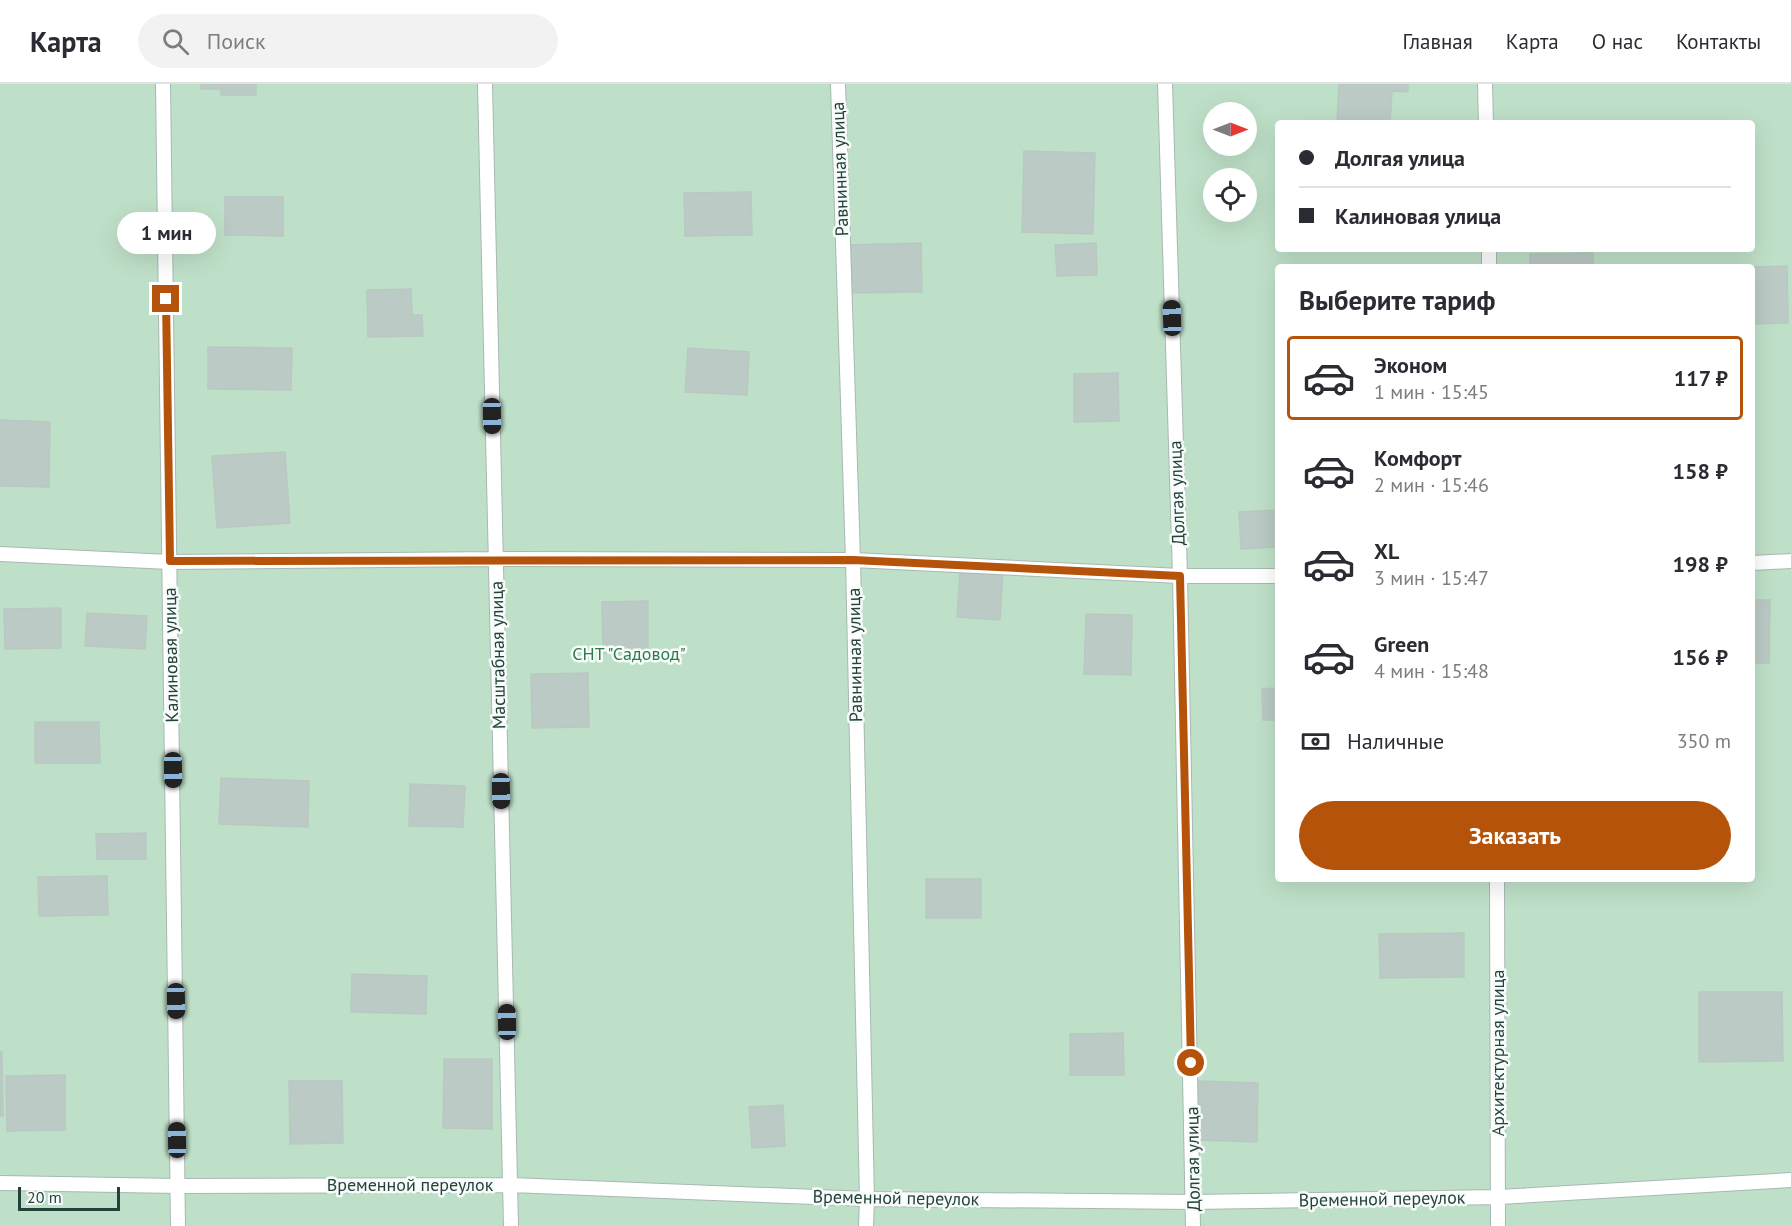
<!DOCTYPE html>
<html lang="ru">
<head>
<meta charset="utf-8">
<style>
	:root { --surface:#fff; --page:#f2f2f3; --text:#2b2b33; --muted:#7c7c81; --line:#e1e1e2; --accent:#b45309 }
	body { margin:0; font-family:"PT Sans",sans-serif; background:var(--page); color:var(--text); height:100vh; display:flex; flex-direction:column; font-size:22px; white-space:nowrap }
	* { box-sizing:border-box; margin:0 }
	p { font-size:20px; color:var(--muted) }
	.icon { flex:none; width:33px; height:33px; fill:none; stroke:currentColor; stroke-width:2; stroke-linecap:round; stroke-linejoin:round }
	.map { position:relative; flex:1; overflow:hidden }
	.details { position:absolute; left:1275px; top:180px; width:480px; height:618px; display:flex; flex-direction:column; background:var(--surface); border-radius:6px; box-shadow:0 6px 24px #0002 }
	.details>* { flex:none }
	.top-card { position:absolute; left:1275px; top:36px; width:480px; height:132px; border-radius:6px; box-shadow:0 6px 24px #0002; display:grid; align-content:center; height:132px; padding:0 24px; background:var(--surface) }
	.needle { width:39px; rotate:90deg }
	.tools { position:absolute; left:1203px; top:18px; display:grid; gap:12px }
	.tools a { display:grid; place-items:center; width:54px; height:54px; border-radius:50%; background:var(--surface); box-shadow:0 6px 24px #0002; font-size:30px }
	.scale { position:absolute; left:18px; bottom:15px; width:102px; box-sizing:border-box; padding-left:6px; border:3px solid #24423a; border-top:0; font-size:16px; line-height:21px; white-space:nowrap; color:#24423a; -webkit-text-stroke:4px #f7fbf9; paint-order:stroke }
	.end { position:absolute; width:27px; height:27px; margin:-14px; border:8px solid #b45309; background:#fff; box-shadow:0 0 0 3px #fff }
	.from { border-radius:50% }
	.bubble { position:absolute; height:42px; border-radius:21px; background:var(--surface); box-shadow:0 6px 24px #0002; font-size:20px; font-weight:800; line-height:42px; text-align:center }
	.car { position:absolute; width:18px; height:36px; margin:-18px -9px; border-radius:8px; box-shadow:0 0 4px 2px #0007; background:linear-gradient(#222 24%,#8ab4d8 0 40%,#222 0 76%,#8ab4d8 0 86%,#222 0) }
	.top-card b { display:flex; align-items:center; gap:21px; height:57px; font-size:22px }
	.top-card b+b { border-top:2px solid var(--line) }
	.top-card i { width:15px; height:15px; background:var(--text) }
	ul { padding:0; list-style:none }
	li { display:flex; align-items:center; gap:18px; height:84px; margin:0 12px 9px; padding:0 12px; border:3px solid transparent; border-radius:6px }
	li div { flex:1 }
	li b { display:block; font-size:22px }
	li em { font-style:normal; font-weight:800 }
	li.selected { border-color:var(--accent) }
	li>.icon { width:54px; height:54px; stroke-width:1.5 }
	h2 { padding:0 24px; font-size:27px; line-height:72px }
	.pay { display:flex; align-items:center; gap:15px; height:66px; padding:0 24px; font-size:22px }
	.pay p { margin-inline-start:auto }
	.primary-button { display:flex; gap:12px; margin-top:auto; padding:12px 24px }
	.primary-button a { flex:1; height:69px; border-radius:36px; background:var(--accent); color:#fff; font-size:24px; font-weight:800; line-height:69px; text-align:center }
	header { display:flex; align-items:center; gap:36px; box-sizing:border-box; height:84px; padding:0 30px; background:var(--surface); border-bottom:2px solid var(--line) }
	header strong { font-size:28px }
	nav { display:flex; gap:33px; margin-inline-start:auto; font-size:21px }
	.search { width:420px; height:54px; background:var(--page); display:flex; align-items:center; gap:15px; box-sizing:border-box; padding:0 21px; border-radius:33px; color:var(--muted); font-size:22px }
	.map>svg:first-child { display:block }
	.green { fill:#bfe0c8; fill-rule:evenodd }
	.building { fill:#bbcac4; stroke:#b8c9c2; stroke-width:1.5 }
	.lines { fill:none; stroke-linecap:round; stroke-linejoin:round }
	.lane-casing { stroke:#a8b8b2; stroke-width:16 }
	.lane { stroke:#fff; stroke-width:14 }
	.route { stroke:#b45309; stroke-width:8 }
	.labels { text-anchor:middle; stroke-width:5; stroke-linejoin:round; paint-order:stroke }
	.street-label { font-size:18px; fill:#24423a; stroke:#f7fbf9 }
	.park-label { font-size:18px; fill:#2d7a4b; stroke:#f7fbf9 }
</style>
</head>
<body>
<header>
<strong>Карта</strong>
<div class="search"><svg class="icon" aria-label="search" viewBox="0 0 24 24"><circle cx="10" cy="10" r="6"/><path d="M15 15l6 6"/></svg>Поиск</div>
<nav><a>Главная</a><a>Карта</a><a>О нас</a><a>Контакты</a></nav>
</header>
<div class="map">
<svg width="1791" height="1142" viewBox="0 0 1791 1142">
	<rect width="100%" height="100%" fill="#e6efeb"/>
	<!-- green -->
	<path class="green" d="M0,0H1791V1142H0ZM1214,28H1246V62H1214ZM1278,39H1752V165H1278ZM1214,94H1246V128H1214ZM1278,183H1752V795H1278Z"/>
	<!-- building -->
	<path class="building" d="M201,0H256V11H221V5H201Z
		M1339,0H1408V8L1392,7L1390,39H1337Z
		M1024,67L1095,69L1093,150L1022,148Z
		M751,108L752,151L685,152L684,109Z
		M225,113H283V152L225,151Z
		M921,159L922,208L848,209L846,161Z
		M1096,159L1097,191L1057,192L1055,161Z
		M1593,169V183H1530V170Z
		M1787,182L1788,239L1752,240V183Z
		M411,205L412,231H422L423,252L368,253L367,206Z
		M208,263L292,264L291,306L208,305Z
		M688,264L749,268L747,311L685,308Z
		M1118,289L1119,337L1074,338V290Z
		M0,336L50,338L49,403L0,402Z
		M285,368L290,439L217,444L212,372Z
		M1276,426L1278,463L1241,465L1239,428Z
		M960,487L1003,489L1000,536L957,533Z
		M1752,516H1770L1769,579H1752Z
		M648,517V568L603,569L602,518Z
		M61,524V564L5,565L4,525Z
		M87,529L147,532L145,565L85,562Z
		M1086,530L1132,531L1131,591L1084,590Z
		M588,589L589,643L532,644L531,590Z
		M1278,604V636H1263L1262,605Z
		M35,638H99L100,679H35Z
		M221,694L309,697L308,743L219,740Z
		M410,700L465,702L463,743L409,742Z
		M146,749V775H97L96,750Z
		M107,792L108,831L39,832L38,793Z
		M926,795H981V834H926Z
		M1464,849V893L1380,894L1379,850Z
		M352,890L427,892L426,930L351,928Z
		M1699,908H1782L1783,977L1699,978Z
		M1123,949L1124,991H1070V950Z
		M0,968H2L3,1032H0Z
		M444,975H492V1045L443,1044Z
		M65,991V1046L7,1047L6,992Z
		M289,997H342L343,1059L290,1060Z
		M1198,997L1258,999L1257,1058L1196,1056Z
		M783,1021L785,1062L752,1064L749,1023Z"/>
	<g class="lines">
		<defs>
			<path id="lane" d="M163,0L178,1142
				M485,0L511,1142
				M838,0L853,476L867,1115L866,1142
				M1165,0L1180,492L1193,1142
				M1485,0L1486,39
				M1489,165V183
				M0,470L170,478L496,475L853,476L1180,492H1278
				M1752,479L1791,477
				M1497,795L1498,1142
				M0,1099L178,1102L511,1101L867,1115L1194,1118L1499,1113L1791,1096"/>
		</defs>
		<!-- lane casing -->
		<use href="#lane" class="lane-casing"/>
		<!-- lane -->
		<use href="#lane" class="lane"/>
	</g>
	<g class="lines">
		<!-- route -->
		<path class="route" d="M166,215L170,477L853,476L1180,492L1191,979"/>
	</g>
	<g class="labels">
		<!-- street labels -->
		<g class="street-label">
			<text transform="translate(840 85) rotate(-92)" y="6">Равнинная улица</text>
			<text transform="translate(1177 409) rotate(-92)" y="6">Долгая улица</text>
			<text transform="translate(171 571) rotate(-91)" y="6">Калиновая улица</text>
			<text transform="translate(498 571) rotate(-91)" y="6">Масштабная улица</text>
			<text transform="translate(855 571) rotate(-91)" y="6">Равнинная улица</text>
			<text transform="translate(1498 969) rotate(-90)" y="6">Архитектурная улица</text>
			<text transform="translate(1193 1075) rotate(-91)" y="6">Долгая улица</text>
			<text x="410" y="1107">Временной переулок</text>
			<text transform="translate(896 1114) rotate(1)" y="6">Временной переулок</text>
			<text transform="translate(1382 1115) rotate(-1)" y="6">Временной переулок</text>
		</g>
		<!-- park labels -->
		<g class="park-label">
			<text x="629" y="576">СНТ "Садовод"</text>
		</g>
	</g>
</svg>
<div class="tools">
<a><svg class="needle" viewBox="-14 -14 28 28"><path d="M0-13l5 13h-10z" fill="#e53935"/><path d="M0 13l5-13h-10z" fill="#7c7c81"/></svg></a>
<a><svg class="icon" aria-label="locate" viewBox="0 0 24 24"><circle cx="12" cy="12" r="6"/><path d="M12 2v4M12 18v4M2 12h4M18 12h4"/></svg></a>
</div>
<div class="scale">20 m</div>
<i class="end from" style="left:1191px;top:979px"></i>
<i class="end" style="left:166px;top:215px"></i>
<div class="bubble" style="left:117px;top:128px;width:99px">1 мин</div>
<i class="car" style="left:1172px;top:234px;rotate:358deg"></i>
<i class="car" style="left:492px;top:332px;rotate:179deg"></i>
<i class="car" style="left:173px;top:686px;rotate:179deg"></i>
<i class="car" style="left:501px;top:707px;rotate:179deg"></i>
<i class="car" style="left:176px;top:917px;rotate:179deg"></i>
<i class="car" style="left:507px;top:938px;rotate:359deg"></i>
<i class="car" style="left:177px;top:1056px;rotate:359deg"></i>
<div class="top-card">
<b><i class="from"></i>Долгая улица</b>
<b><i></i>Калиновая улица</b>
</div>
<section class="details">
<h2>Выберите тариф</h2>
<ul>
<li class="selected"><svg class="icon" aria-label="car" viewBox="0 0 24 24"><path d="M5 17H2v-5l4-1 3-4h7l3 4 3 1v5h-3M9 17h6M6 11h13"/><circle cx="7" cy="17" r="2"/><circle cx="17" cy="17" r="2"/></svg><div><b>Эконом</b><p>1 мин · 15:45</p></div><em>117 ₽</em></li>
<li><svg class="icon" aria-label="car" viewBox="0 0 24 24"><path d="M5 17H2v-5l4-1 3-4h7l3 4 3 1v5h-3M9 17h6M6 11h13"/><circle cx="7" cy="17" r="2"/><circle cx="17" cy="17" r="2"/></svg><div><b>Комфорт</b><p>2 мин · 15:46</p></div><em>158 ₽</em></li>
<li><svg class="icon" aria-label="car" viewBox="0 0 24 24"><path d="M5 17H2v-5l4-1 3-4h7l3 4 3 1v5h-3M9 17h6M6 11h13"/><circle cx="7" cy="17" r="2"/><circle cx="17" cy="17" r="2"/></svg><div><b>XL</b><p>3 мин · 15:47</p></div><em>198 ₽</em></li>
<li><svg class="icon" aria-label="car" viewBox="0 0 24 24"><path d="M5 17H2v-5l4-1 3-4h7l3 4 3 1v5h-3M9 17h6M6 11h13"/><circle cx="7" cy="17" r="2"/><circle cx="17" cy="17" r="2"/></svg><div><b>Green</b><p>4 мин · 15:48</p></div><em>156 ₽</em></li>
</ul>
<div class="pay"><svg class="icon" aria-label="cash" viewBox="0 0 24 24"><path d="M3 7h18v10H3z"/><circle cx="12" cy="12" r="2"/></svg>Наличные<p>350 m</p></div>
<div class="primary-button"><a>Заказать</a></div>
</section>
</div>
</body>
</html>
